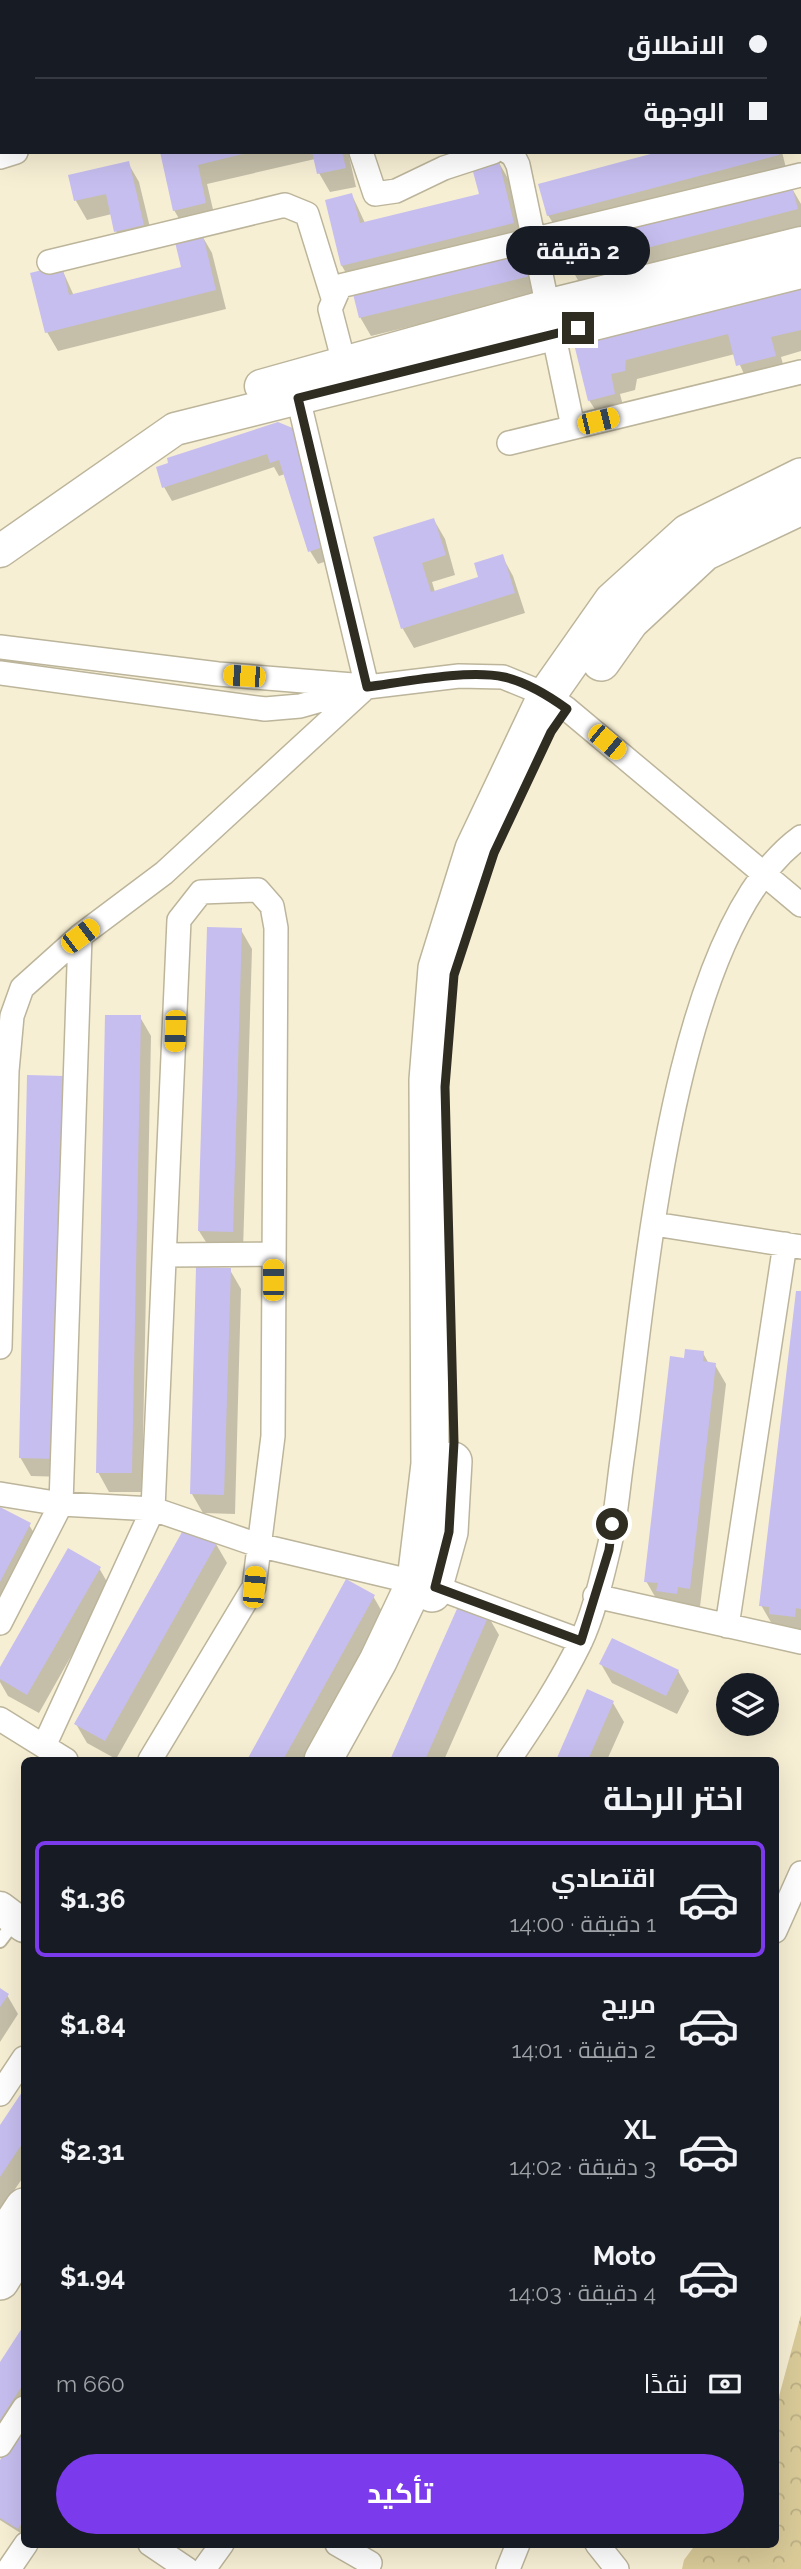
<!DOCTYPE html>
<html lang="ar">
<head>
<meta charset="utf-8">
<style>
	:root { --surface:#171b24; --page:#20242c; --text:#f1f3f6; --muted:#9ea1a6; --line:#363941; --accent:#7c3aed }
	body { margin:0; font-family:Raleway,Cairo,sans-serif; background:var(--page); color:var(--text); direction:rtl; height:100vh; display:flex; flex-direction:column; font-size:26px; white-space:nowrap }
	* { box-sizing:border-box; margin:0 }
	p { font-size:23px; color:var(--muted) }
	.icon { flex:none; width:38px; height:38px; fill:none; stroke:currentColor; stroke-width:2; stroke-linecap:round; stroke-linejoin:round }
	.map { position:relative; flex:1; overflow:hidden; direction:ltr }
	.panel { position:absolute; left:21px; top:1757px; width:758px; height:791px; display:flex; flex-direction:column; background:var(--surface); border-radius:10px; box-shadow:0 7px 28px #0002; direction:rtl }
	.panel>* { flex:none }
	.banner { position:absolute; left:0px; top:0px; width:802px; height:154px; box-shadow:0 7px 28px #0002; direction:rtl; display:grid; align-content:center; height:154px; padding:0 35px; background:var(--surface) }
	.fabs { position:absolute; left:716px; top:1673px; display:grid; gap:14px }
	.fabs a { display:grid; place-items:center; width:63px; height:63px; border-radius:50%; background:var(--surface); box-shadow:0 7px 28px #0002; font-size:35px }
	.end { position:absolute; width:32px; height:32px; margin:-16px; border:9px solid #2f2c21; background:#fff; box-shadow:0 0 0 4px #fff }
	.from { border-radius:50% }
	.bubble { position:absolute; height:49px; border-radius:24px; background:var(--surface); box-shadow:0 7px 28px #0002; font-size:23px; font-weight:700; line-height:49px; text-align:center; direction:rtl }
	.car { position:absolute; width:21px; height:42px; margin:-21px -10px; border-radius:9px; box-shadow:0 0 5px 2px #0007; background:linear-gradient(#f5c518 24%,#345 0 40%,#f5c518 0 76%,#345 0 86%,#f5c518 0) }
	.banner b { display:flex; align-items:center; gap:24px; height:66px; font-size:26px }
	.banner b+b { border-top:2px solid var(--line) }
	.banner i { width:18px; height:18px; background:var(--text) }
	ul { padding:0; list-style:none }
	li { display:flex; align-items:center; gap:21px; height:116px; margin:0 14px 10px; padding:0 21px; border:4px solid transparent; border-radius:10px }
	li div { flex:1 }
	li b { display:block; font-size:26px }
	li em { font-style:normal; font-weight:700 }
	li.active { border-color:var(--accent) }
	li>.icon { width:63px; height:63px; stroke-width:1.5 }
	h2 { padding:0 35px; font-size:32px; line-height:84px }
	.pay { display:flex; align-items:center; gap:18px; height:77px; padding:0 35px; font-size:26px }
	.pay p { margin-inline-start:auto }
	.primary-button { display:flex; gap:14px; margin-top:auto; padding:14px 35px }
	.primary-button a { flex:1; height:80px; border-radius:42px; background:var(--accent); color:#fff; font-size:28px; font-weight:700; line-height:80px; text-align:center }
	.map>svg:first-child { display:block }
	.forest { fill:url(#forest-crowns) }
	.shadow { fill:#0003 }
	.building { fill:#c6beef }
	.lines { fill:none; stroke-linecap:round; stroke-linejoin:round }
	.lane-casing { stroke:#bcb59b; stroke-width:16 }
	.street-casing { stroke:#bcb59b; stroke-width:26 }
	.secondary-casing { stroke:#bcb59b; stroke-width:35 }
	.primary-casing { stroke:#bcb59b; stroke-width:40 }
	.lane { stroke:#fff; stroke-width:12 }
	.street { stroke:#fff; stroke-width:23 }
	.secondary { stroke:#fff; stroke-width:32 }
	.primary { stroke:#fff; stroke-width:37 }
	.route { stroke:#2f2c21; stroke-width:9 }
</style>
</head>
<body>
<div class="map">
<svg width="801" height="2569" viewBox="0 0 801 2569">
	<defs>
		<pattern id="forest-crowns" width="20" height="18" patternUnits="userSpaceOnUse" patternTransform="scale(1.75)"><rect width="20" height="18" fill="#d9ca98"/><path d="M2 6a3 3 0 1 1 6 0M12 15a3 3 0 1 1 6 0" fill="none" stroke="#bbae83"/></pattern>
	</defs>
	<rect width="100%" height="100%" fill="#f7efd4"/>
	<!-- forest -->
	<path class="forest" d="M801,2315V2569H682L684,2560L695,2545L775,2544V2411Z"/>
	<!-- shadow -->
	<path class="shadow" d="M761,0H801V39L800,2H754Z
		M161,152H348L356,187L330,192L319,173L315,159L207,184L216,222L185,229L174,210Z
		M665,152H782L786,168L556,228L548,215Z
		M128,163L139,182L154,244L127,250L116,231L112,214L87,220L76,201L70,177Z
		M499,163L510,182L524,243L353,285L342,266L352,195L365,223L481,195Z
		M790,185L801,204V230L582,287L571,268L565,243Z
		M201,234L212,253L226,309L58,351L47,332L61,267L74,296L183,269Z
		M523,251L540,295L371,336L360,317Z
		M801,285V351L781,357L786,375L749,385L735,354L637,379L635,390L620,394L625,413L601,419L589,400L575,341Z
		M278,424L339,557L318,564L310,551L285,474L279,476L274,467L172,501L164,487Z
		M434,520L445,539L455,575L432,582L435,592L480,578L502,556L513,576L525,613L414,648L403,629L375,539Z
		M241,930L252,949L243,1251L211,1250L199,1231Z
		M140,1017L151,1036L142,1492H109L98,1472Z
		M64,1078L66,1477L31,1476L20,1457Z
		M230,1270L241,1289L235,1514L203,1513L192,1494Z
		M801,1293V1635L781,1633L777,1625L772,1624L761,1605Z
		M703,1353L709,1364L715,1365L726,1384L700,1607L657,1600L646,1581Z
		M0,1509L29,1525L41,1544L0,1621Z
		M216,1544L227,1563L116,1759L87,1743L76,1724Z
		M99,1568L110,1587L39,1713L8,1696L0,1682V1671Z
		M347,1582L373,1596L384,1615L305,1760H249Z
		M461,1604L488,1616L499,1635L444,1760H392Z
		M601,1664L678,1671L689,1691L677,1714L612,1683Z
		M588,1692L613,1703L624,1722L607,1760H558Z
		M0,1990L7,1995L18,2014L0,2042Z
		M24,2092V2176L0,2211V2128Z
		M24,2328V2394L0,2431V2365Z
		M24,2426V2530L22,2534L0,2520V2463Z"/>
	<!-- building -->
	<path class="building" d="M160,152H247V153L198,165L206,203L173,211Z
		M312,152H342L346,168L317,174Z
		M658,152H779V155L547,216L538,184Z
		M129,161L144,225L114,232L106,194L74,201L68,175Z
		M499,161L514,223L341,266L325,200L352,193L360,223L479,194L472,168Z
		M791,183L798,209L569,268L563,242Z
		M202,231L216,290L45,333L30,273L62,265L69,295L181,267L174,238Z
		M524,249L530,276L359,318L352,290Z
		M801,284V330L771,337L776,356L736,366L728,334L626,360L625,371L611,374L615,394L588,401L573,340Z
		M278,422L295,429L332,544L308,552L279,460L270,463L267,454L162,488L156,467L168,463L167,458Z
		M434,518L446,555L422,563L431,592L478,577L474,563L503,554L515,593L401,629L373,537Z
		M207,927L242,928L233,1232L198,1231Z
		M105,1015H141L132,1473H96Z
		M27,1075L65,1076L56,1459L19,1458Z
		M196,1267L231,1268L224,1495L190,1494Z
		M796,1291H801V1609L796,1608L795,1617L769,1614V1607L759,1606Z
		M685,1349L704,1351L703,1361L716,1363L690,1589L678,1587L677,1594L656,1591L658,1583L644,1582L670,1356L684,1358Z
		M0,1507L31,1523L0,1582Z
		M186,1525L217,1543L105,1741L74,1724Z
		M68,1548L101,1567L27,1695L0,1679V1667Z
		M346,1579L375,1595L283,1760H247Z
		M460,1602L489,1615L425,1760H390Z
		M612,1638L679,1670L666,1696L599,1664Z
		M587,1689L614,1701L588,1760H556Z
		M0,1988L9,1994L0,2007Z
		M24,2089V2141L0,2177V2125Z
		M24,2325V2383L0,2420V2362Z
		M24,2422V2519L18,2529L0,2518V2460Z"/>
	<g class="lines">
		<defs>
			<path id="lane" d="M0,1941L16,1920"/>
			<path id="street" d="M538,2L541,0
				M800,59H801
				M361,152L375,194L396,191L444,168L493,152
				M508,152L513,155L518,165L573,427
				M0,157L16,152
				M49,262L285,205L307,214L333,298
				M344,363L330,309L340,286L801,175
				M298,398L367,687
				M509,443L801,372
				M0,647L218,674L353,685
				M0,673L265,709L300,706L367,687L459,676L503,677L547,695L567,709L801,905
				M654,1224L801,1247
				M167,1255L273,1254
				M0,1347L7,1071L12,1016L22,988L80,936L164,873L362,691
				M0,1494L61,1504L153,1509L258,1545L435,1587L581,1641
				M595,1596L801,1642
				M0,1623L61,1504L80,936
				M727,1626L785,1244
				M0,1719L66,1760
				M44,1746L153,1509L179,920L201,892L258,890L272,906L276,928L273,1436L254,1587L150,1760
				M509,1760C534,1723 560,1684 580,1643C593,1616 601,1581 608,1552C616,1521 618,1486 623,1453C645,1298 669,932 801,837
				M775,1931L801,1873
				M0,2094L24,2058
				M0,2445L24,2408
				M150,2544L187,2569
				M337,2544L370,2563
				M597,2544L617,2569
				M9,2569L26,2544
				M204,2569L222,2544
				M508,2569L518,2544"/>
			<path id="secondary" d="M261,386L558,303L801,243
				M0,551L175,429L801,272
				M0,1908L24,1926"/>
			<path id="primary" d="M601,662L630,621L704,552L801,506
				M432,1593L449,1532L453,1461
				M323,1760L378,1661L416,1581L430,1464L428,1080L437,968L474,849L547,695L613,601L688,533L801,477
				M0,2243L24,2207
				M0,2281L24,2243"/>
		</defs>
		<!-- lane casing -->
		<use href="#lane" class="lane-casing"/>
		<!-- street casing -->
		<use href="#street" class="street-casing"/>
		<!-- secondary casing -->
		<use href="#secondary" class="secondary-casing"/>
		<!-- primary casing -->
		<use href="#primary" class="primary-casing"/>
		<!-- lane -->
		<use href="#lane" class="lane"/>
		<!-- street -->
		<use href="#street" class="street"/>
		<!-- secondary -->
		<use href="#secondary" class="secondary"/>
		<!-- primary -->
		<use href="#primary" class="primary"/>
	</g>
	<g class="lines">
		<!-- route -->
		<path class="route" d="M578,328L298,398L367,687C404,682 468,669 504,677C526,682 549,696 567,709L551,732L494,853L454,975L445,1087L454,1442L449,1532L435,1587L581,1641L609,1550L612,1524"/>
	</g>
</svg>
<div class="fabs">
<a><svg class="icon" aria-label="layers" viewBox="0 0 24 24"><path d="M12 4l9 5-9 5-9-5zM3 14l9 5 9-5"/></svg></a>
</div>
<i class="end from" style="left:612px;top:1524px"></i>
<i class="end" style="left:578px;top:328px"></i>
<div class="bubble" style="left:506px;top:226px;width:144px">2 دقيقة</div>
<i class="car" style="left:598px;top:421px;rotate:76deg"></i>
<i class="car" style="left:244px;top:676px;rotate:274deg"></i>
<i class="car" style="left:607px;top:742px;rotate:130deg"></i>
<i class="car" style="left:80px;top:936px;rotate:53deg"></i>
<i class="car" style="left:175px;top:1031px;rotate:182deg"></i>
<i class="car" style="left:273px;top:1280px;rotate:0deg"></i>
<i class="car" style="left:254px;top:1587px;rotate:5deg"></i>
<div class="banner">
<b><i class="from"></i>الانطلاق</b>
<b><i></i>الوجهة</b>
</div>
<section class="panel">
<h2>اختر الرحلة</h2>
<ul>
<li class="active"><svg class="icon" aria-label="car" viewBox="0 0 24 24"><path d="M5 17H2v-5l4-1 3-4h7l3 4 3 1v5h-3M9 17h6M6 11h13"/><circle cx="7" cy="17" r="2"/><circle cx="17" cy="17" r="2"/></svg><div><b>اقتصادي</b><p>1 دقيقة · 14:00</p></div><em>$1.36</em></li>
<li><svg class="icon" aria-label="car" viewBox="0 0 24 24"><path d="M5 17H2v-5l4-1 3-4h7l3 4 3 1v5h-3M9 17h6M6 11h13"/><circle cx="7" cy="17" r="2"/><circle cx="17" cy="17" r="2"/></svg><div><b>مريح</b><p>2 دقيقة · 14:01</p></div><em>$1.84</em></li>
<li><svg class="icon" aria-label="car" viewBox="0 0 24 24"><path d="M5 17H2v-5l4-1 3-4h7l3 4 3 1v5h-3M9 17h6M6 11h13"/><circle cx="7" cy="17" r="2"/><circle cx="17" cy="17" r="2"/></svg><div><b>XL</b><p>3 دقيقة · 14:02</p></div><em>$2.31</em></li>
<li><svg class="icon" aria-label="car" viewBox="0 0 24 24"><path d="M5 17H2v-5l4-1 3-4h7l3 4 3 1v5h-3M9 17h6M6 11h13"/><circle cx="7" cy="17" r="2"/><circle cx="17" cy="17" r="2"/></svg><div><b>Moto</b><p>4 دقيقة · 14:03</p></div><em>$1.94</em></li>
</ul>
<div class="pay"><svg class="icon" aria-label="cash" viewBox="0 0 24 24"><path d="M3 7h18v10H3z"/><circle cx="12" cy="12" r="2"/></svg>نقدًا<p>660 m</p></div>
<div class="primary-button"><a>تأكيد</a></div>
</section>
</div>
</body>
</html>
